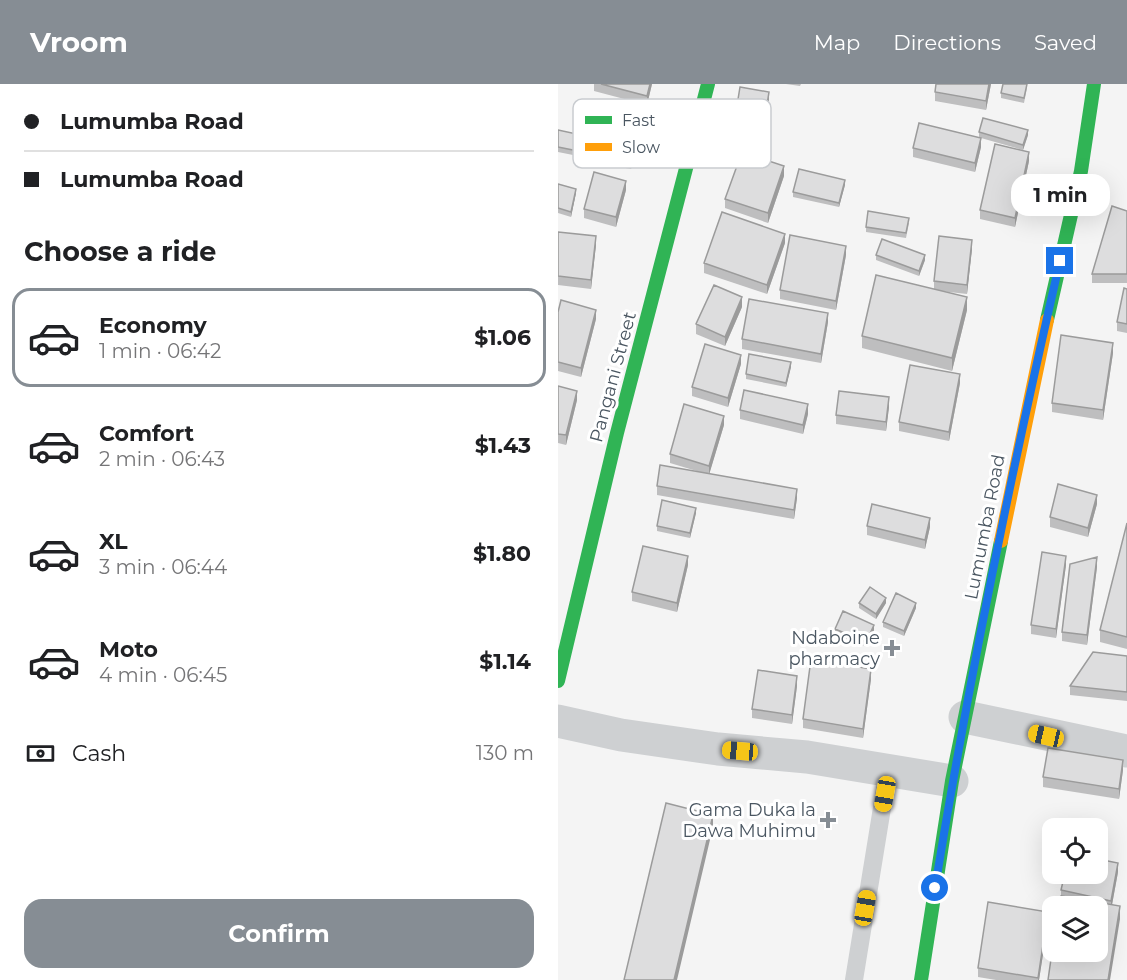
<!DOCTYPE html>
<html lang="en">
<head>
<meta charset="utf-8">
<style>
	:root { --surface:#fff; --page:#f6f6f6; --text:#202124; --muted:#757577; --line:#e0e0e0; --accent:#868d94 }
	body { margin:0; font-family:Montserrat,sans-serif; background:var(--page); color:var(--text); height:100vh; display:flex; flex-direction:column; font-size:22px; white-space:nowrap }
	* { box-sizing:border-box; margin:0 }
	p { font-size:20px; color:var(--muted) }
	.icon { flex:none; width:33px; height:33px; fill:none; stroke:currentColor; stroke-width:2; stroke-linecap:round; stroke-linejoin:round }
	.map { position:relative; flex:1; overflow:hidden }
	.drawer { display:flex; flex-direction:column; background:var(--surface); width:558px }
	.drawer>* { flex:none }
	.hud { display:grid; align-content:center; height:132px; padding:0 24px; background:var(--surface) }
	.buttons { position:absolute; left:484px; top:734px; display:grid; gap:12px }
	.buttons a { display:grid; place-items:center; width:66px; height:66px; border-radius:12px; background:var(--surface); box-shadow:0 6px 24px #0002; font-size:30px }
	.end { position:absolute; width:27px; height:27px; margin:-14px; border:8px solid #1a73e8; background:#fff; box-shadow:0 0 0 3px #fff }
	.from { border-radius:50% }
	.bubble { position:absolute; height:42px; border-radius:18px; background:var(--surface); box-shadow:0 6px 24px #0002; font-size:20px; font-weight:700; line-height:42px; text-align:center }
	.car { position:absolute; width:18px; height:36px; margin:-18px -9px; border-radius:8px; box-shadow:0 0 4px 2px #0007; background:linear-gradient(#f5c518 24%,#345 0 40%,#f5c518 0 76%,#345 0 86%,#f5c518 0) }
	.hud b { display:flex; align-items:center; gap:21px; height:57px; font-size:22px }
	.hud b+b { border-top:2px solid var(--line) }
	.hud i { width:15px; height:15px; background:var(--text) }
	ul { padding:0; list-style:none }
	li { display:flex; align-items:center; gap:18px; height:99px; margin:0 12px 9px; padding:0 12px; border:3px solid transparent; border-radius:18px }
	li div { flex:1 }
	li b { display:block; font-size:22px }
	li em { font-style:normal; font-weight:700 }
	li.on { border-color:var(--accent) }
	li>.icon { width:54px; height:54px; stroke-width:1.5 }
	h2 { padding:0 24px; font-size:27px; line-height:72px }
	.pay { display:flex; align-items:center; gap:15px; height:66px; padding:0 24px; font-size:22px }
	.pay p { margin-inline-start:auto }
	.button { display:flex; gap:12px; margin-top:auto; padding:12px 24px }
	.button a { flex:1; height:69px; border-radius:18px; background:var(--accent); color:#fff; font-size:24px; font-weight:700; line-height:69px; text-align:center }
	header { display:flex; align-items:center; gap:36px; box-sizing:border-box; height:84px; padding:0 30px; background:var(--accent); color:#fff }
	header strong { font-size:28px }
	nav { display:flex; gap:33px; margin-inline-start:auto; font-size:21px }
	main { display:flex; flex:1; min-height:0 }
	.map>svg:first-child { display:block }
	.lines { fill:none; stroke-linecap:round; stroke-linejoin:round }
	.lane { stroke:#ced0d2; stroke-width:18 }
	.street { stroke:#ced0d2; stroke-width:33 }
	.fast { stroke:#30b455; stroke-width:14 }
	.slow { stroke:#ff9f0a; stroke-width:14 }
	.wall { fill:#bebebf }
	.shaded-wall { fill:#9b9b9b }
	.building { fill:#ddddde; stroke:#9b9b9b; stroke-width:1.5 }
	.route { stroke:#1a73e8; stroke-width:8 }
	.poi-dot { fill:#868d94; stroke:#fff; stroke-width:2 }
	.labels { text-anchor:middle; stroke-width:6; stroke-linejoin:round; paint-order:stroke }
	.street-label { font-size:18px; fill:#4a5661; stroke:#fff }
	.poi-label { font-size:18px; fill:#4a5661; stroke:#fff; text-anchor:end }
	.key { fill:#fff; stroke:#c9ccd0; stroke-width:1.5 }
	.key-label { font-size:16px; fill:#4a5661 }
</style>
</head>
<body>
<header>
<strong>Vroom</strong>
<nav><a>Map</a><a>Directions</a><a>Saved</a></nav>
</header>
<main>
<section class="drawer">
<div class="hud">
<b><i class="from"></i>Lumumba Road</b>
<b><i></i>Lumumba Road</b>
</div>
<h2>Choose a ride</h2>
<ul>
<li class="on"><svg class="icon" aria-label="car" viewBox="0 0 24 24"><path d="M5 17H2v-5l4-1 3-4h7l3 4 3 1v5h-3M9 17h6M6 11h13"/><circle cx="7" cy="17" r="2"/><circle cx="17" cy="17" r="2"/></svg><div><b>Economy</b><p>1 min · 06:42</p></div><em>$1.06</em></li>
<li><svg class="icon" aria-label="car" viewBox="0 0 24 24"><path d="M5 17H2v-5l4-1 3-4h7l3 4 3 1v5h-3M9 17h6M6 11h13"/><circle cx="7" cy="17" r="2"/><circle cx="17" cy="17" r="2"/></svg><div><b>Comfort</b><p>2 min · 06:43</p></div><em>$1.43</em></li>
<li><svg class="icon" aria-label="car" viewBox="0 0 24 24"><path d="M5 17H2v-5l4-1 3-4h7l3 4 3 1v5h-3M9 17h6M6 11h13"/><circle cx="7" cy="17" r="2"/><circle cx="17" cy="17" r="2"/></svg><div><b>XL</b><p>3 min · 06:44</p></div><em>$1.80</em></li>
<li><svg class="icon" aria-label="car" viewBox="0 0 24 24"><path d="M5 17H2v-5l4-1 3-4h7l3 4 3 1v5h-3M9 17h6M6 11h13"/><circle cx="7" cy="17" r="2"/><circle cx="17" cy="17" r="2"/></svg><div><b>Moto</b><p>4 min · 06:45</p></div><em>$1.14</em></li>
</ul>
<div class="pay"><svg class="icon" aria-label="cash" viewBox="0 0 24 24"><path d="M3 7h18v10H3z"/><circle cx="12" cy="12" r="2"/></svg>Cash<p>130 m</p></div>
<div class="button"><a>Confirm</a></div>
</section>
<div class="map">
<svg width="569" height="896" viewBox="0 0 569 896">
	<rect width="100%" height="100%" fill="#f4f4f4"/>
	<g class="lines">
		<!-- lane -->
		<path class="lane" d="M296,896L330,687"/>
		<!-- street -->
		<path class="street" d="M407,633L569,667
			M0,637L63,651L160,665L249,673L394,697"/>
		<!-- fast -->
		<path class="fast" d="M489,236L523,87L536,0
			M0,597L59,349L150,0
			M363,896L394,697L443,457"/>
		<!-- slow -->
		<path class="slow" d="M443,457L489,236"/>
	</g>
	<!-- wall -->
	<path class="wall" d="M36,0H94L89,21L36,7Z
		M228,0H243L242,2Z
		M378,0H433L428,26L377,17V8Z
		M469,4L466,19L443,14V9Z
		M211,17L204,60L175,56V46Z
		M81,43L73,85L36,78V69Z
		M0,46L28,57L25,73L0,68Z
		M421,48L470,51L465,66L423,54V63L417,88L355,73V64L421,53Z
		M471,77L457,143L422,135V126Z
		M226,92L210,139L167,124V115Z
		M0,100L18,109L13,133L0,129Z
		M287,101L281,123L235,113V108Z
		M68,106L58,143L26,134V125Z
		M569,127V199H534V190Z
		M351,139L348,154L308,148V143Z
		M0,148L38,161L33,205L0,201Z
		M227,159L209,210L146,189V179Z
		M414,165L409,210L382,207L409,226L394,287L304,264V252L376,205V197Z
		M288,171L278,226L222,215V206Z
		M318,171L367,176L361,192L318,176Z
		M569,205V249L559,247V238Z
		M184,223L167,262L138,250V240Z
		M0,228L38,235L23,293L0,287Z
		M270,238L263,279L184,265V255Z
		M555,269L545,336L494,328V319Z
		M183,280L170,323L134,312V303Z
		M233,283L228,303L188,295V290Z
		M402,299L391,357L341,347V338Z
		M0,302L19,316L8,361L0,359Z
		M331,323L328,347L278,340V331Z
		M182,326L250,330L245,350L182,335Z
		M166,341L151,390L239,414L236,435L99,411V402L142,388L112,379V370Z
		M539,420L530,453L492,443V433Z
		M138,429L132,454L99,447V442Z
		M569,439V565L542,558V546Z
		M309,442L372,443L367,465L309,451Z
		M130,481L119,528L74,517V508Z
		M508,481L498,554L473,550V541Z
		M539,483L529,561L504,557V548Z
		M301,519H328L318,535L301,524Z
		M358,524L346,552L325,543V538Z
		M277,545L316,546L308,563L277,550Z
		M569,572V617L512,611V602Z
		M313,595L305,654L245,644V635Z
		M239,602L234,640L194,634V625Z
		M565,686L561,715L485,703V693Z
		M560,788L554,821L562,835L503,812V806Z
		M490,838L481,896H438L420,893V884Z"/>
	<!-- shaded-wall -->
	<path class="shaded-wall" d="M92,0H94L89,21V12Z
		M431,0H433L428,26V17Z
		M211,8V17L204,60V51Z
		M81,34V43L73,85V76Z
		M470,46V51L465,66V61Z
		M423,54V63L417,88V79Z
		M471,68V77L457,143V134Z
		M226,82V92L210,139V129Z
		M287,96V101L281,123V119Z
		M68,97V106L58,143V133Z
		M18,105V109L13,133V128Z
		M227,150V159L209,210V201Z
		M38,152V161L33,205V196Z
		M414,156V165L409,210V201Z
		M288,162V171L278,226V217Z
		M367,171V176L361,192V187Z
		M184,213V223L167,262V253Z
		M409,213V226L394,287V274Z
		M38,226V235L23,293V284Z
		M270,229V238L263,279V270Z
		M555,259V269L545,336V326Z
		M183,271V280L170,323V314Z
		M233,278V283L228,303V299Z
		M402,290V299L391,357V348Z
		M19,307V316L8,361V351Z
		M331,313V323L328,347V338Z
		M250,320V330L245,350V341Z
		M166,332V341L151,391V382Z
		M239,405V414L236,435V426Z
		M539,411V420L530,453V444Z
		M138,424V429L132,454V449Z
		M372,434V443L367,465V456Z
		M130,472V481L119,528V519Z
		M508,472V481L498,554V545Z
		M539,473V483L529,561V551Z
		M328,514V519L318,535V530Z
		M358,519V524L346,552V547Z
		M316,541V546L308,563V558Z
		M313,585V595L305,654V645Z
		M239,592V602L234,640V631Z
		M565,676V686L561,715V705Z
		M155,731V743L119,896H116Z
		M560,779V788L553,826V817Z
		M562,822V835L552,896H550Z
		M490,828V838L481,896H480Z"/>
	<!-- building -->
	<path class="building" d="M43,0H92L89,12Z
		M378,0H431L428,17L377,8Z
		M445,0H469L466,14L443,9Z
		M182,3L211,8L204,51L175,46Z
		M425,34L470,46L465,61L421,48Z
		M361,39L423,54L417,79L355,64Z
		M0,46L28,52L25,68L0,63Z
		M437,60L471,68L457,134L422,126Z
		M184,68L226,82L210,129L167,115Z
		M241,85L287,96L281,119L235,108Z
		M36,88L68,97L58,133L26,125Z
		M0,100L18,105L13,128L0,124Z
		M554,122L569,127V190H534Z
		M310,127L351,134L348,149L308,143Z
		M164,128L227,150L209,201L146,179Z
		M0,148L38,152L33,196L0,192Z
		M232,151L288,162L278,217L222,206Z
		M381,152L414,156L409,201L376,197Z
		M324,155L367,171L361,187L318,171Z
		M318,191L409,213L394,274L304,252Z
		M156,201L184,213L167,253L138,240Z
		M566,204L569,205V240L559,238Z
		M191,215L270,229L263,270L184,255Z
		M3,216L38,226L23,284L0,278V228Z
		M503,251L555,259L545,326L494,319Z
		M147,260L183,271L170,314L134,303Z
		M191,270L233,278L228,299L188,290Z
		M352,281L402,290L391,348L341,338Z
		M0,302L19,307L8,351L0,350Z
		M186,306L250,320L245,341L182,326Z
		M281,307L331,313L328,338L278,331Z
		M126,320L166,332L151,382L112,370Z
		M102,381L239,405L236,426L99,402Z
		M500,400L539,411L530,444L492,433Z
		M104,416L138,424L132,449L99,442Z
		M314,420L372,434L367,456L309,442Z
		M569,439V553L542,546Z
		M85,462L130,472L119,519L74,508Z
		M484,468L508,472L498,545L473,541Z
		M539,473L529,551L504,548L512,480Z
		M312,503L328,514L318,530L301,519Z
		M338,509L358,519L346,547L325,538Z
		M285,527L316,541L308,558L277,545Z
		M535,568L569,572V608L512,602Z
		M253,575L313,585L305,645L245,635Z
		M200,586L239,592L234,631L194,625Z
		M490,664L565,676L561,705L485,693Z
		M108,719L155,731L116,896H66Z
		M540,775L560,779L553,817L503,806L507,789H540Z
		M503,812L562,822L550,896H490L495,861V867H540V822H501Z
		M430,818L490,828L480,894L420,884Z"/>
	<g class="lines">
		<!-- route -->
		<path class="route" d="M377,804C411,594 454,385 502,177"/>
	</g>
	<!-- markers -->
	<g class="poi-dot">
		<path d="M331 555h6v6h6v6h-6v6h-6v-6h-6v-6h6z"/>
		<path d="M267 727h6v6h6v6h-6v6h-6v-6h-6v-6h6z"/>
	</g>
	<g class="labels">
		<!-- street labels -->
		<g class="street-label">
			<text transform="translate(55 293) rotate(-75)" y="6">Pangani Street</text>
			<text transform="translate(427 443) rotate(-79)" y="6">Lumumba Road</text>
		</g>
		<!-- poi labels -->
		<g class="poi-label">
			<text x="322" y="560">Ndaboine<tspan x="322" dy="21">pharmacy</tspan></text>
			<text x="258" y="732">Gama Duka la<tspan x="258" dy="21">Dawa Muhimu</tspan></text>
		</g>
	</g>
	<!-- legend -->
	<rect x="15" y="15" width="198" height="69" rx="9" class="key"/>
	<rect x="27" y="32" width="27" height="8" fill="#30b455"/>
	<rect x="27" y="59" width="27" height="8" fill="#ff9f0a"/>
	<g class="key-label">
		<text x="64" y="42">Fast</text>
		<text x="64" y="69">Slow</text>
	</g>
</svg>
<div class="buttons">
<a><svg class="icon" aria-label="locate" viewBox="0 0 24 24"><circle cx="12" cy="12" r="6"/><path d="M12 2v4M12 18v4M2 12h4M18 12h4"/></svg></a>
<a><svg class="icon" aria-label="layers" viewBox="0 0 24 24"><path d="M12 4l9 5-9 5-9-5zM3 14l9 5 9-5"/></svg></a>
</div>
<i class="end from" style="left:377px;top:804px"></i>
<i class="end" style="left:502px;top:177px"></i>
<div class="bubble" style="left:453px;top:90px;width:99px">1 min</div>
<i class="car" style="left:488px;top:652px;rotate:283deg"></i>
<i class="car" style="left:182px;top:667px;rotate:275deg"></i>
<i class="car" style="left:327px;top:710px;rotate:190deg"></i>
<i class="car" style="left:307px;top:824px;rotate:10deg"></i>
</div>
</main>
</body>
</html>
